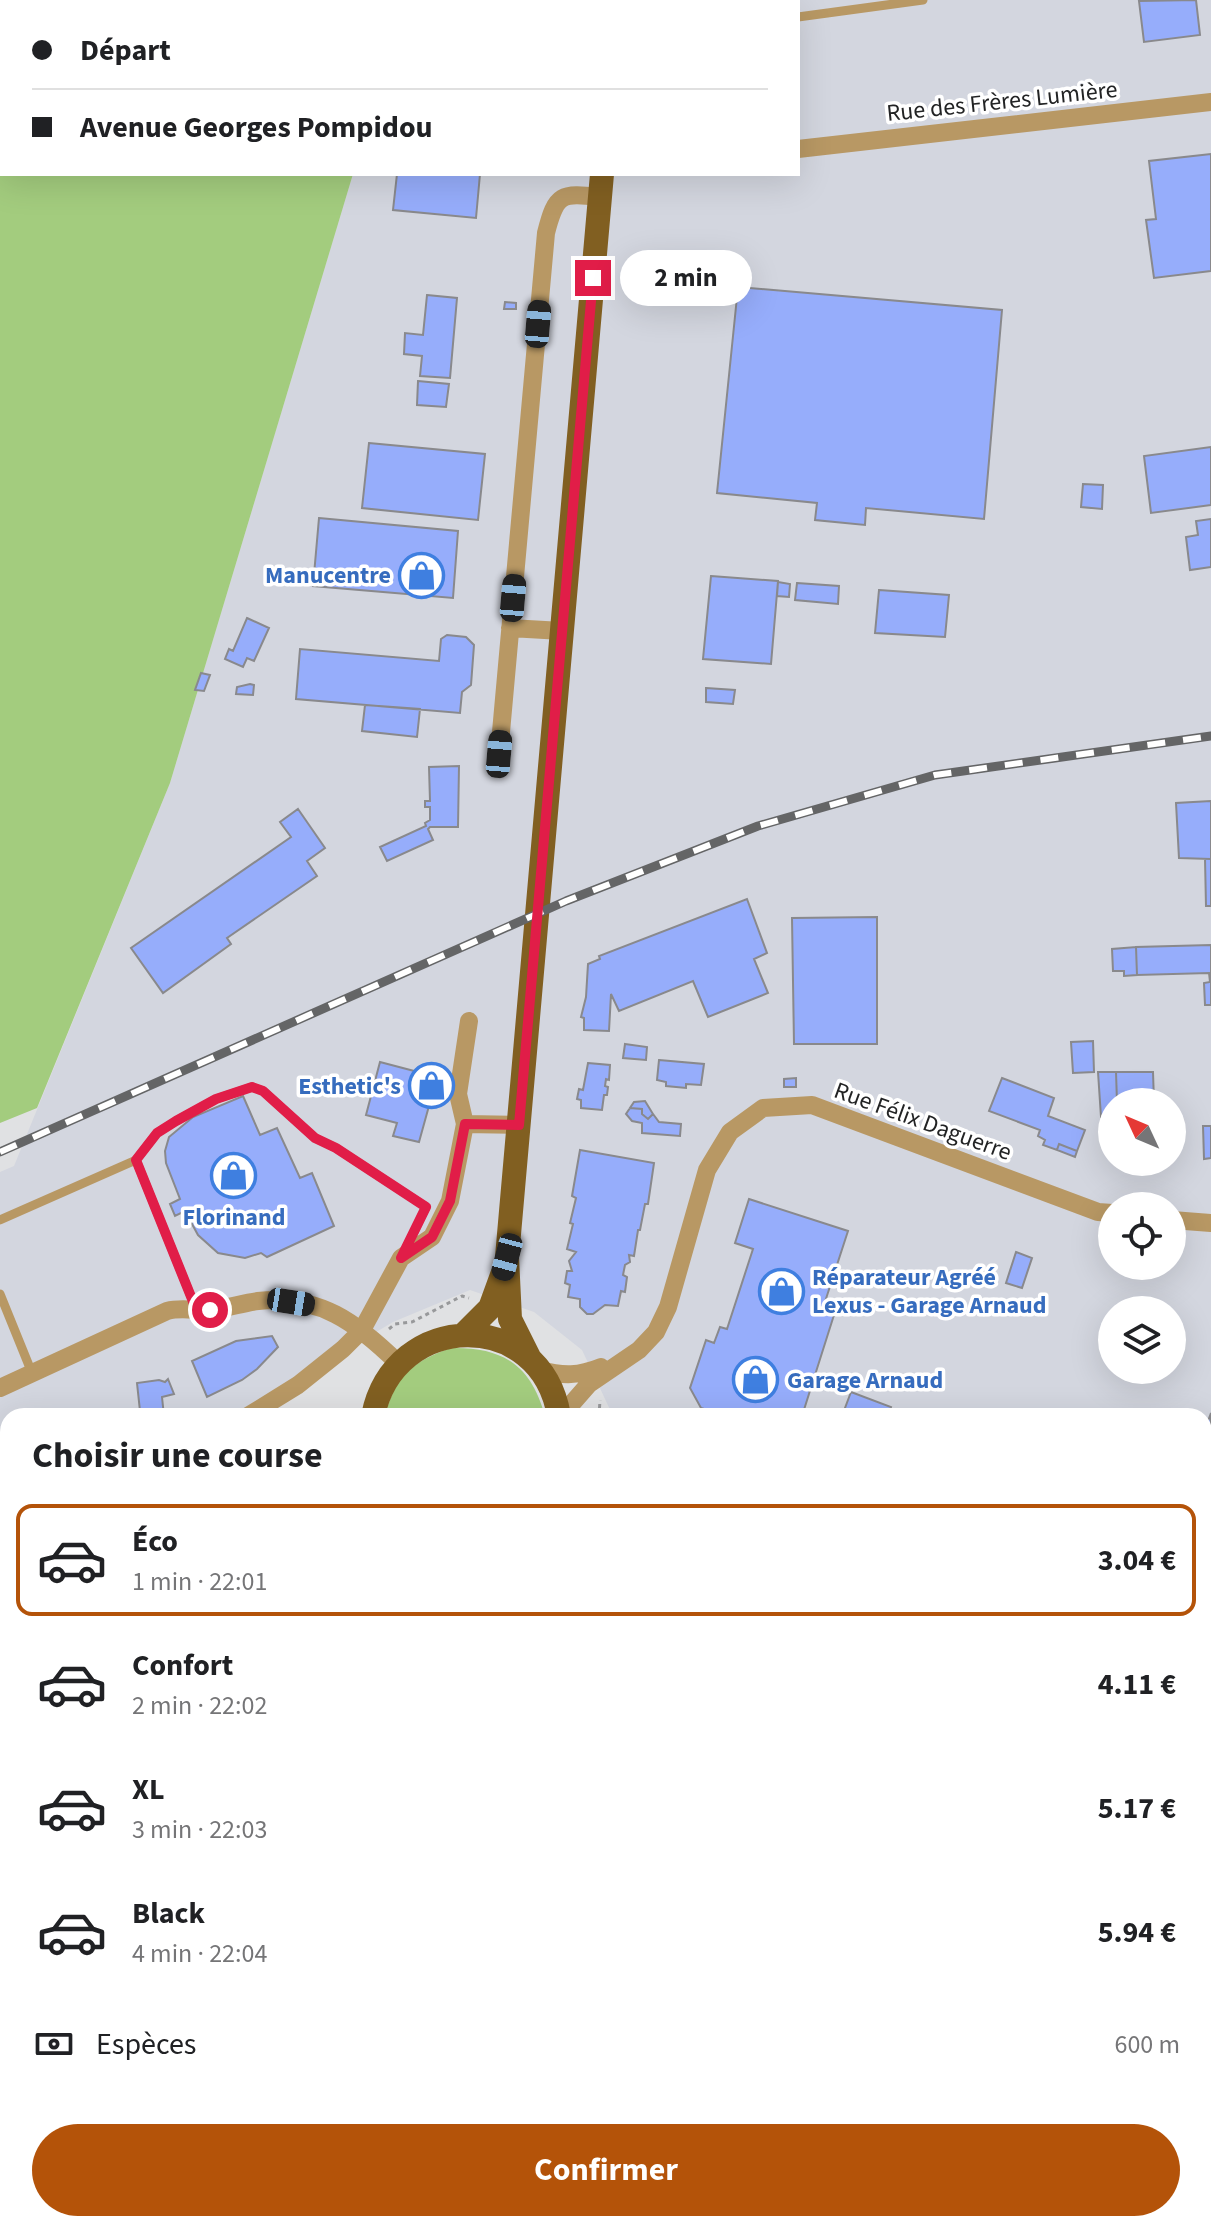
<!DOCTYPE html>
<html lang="fr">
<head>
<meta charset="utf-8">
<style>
	:root { --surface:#fff; --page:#f2f2f2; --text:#202124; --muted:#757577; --line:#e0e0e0; --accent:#b45309 }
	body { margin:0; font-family:"Source Sans 3",sans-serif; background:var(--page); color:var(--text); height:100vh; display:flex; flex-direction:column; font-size:30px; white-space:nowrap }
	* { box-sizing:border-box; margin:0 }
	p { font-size:26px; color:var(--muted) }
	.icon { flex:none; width:44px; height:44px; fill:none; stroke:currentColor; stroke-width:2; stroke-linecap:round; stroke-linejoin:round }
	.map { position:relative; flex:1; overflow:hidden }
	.drawer { position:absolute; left:0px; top:1408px; width:1212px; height:824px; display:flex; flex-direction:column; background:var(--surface); border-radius:24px 24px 0 0; box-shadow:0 8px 32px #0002 }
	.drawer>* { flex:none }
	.top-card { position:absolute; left:0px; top:0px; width:800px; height:176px; box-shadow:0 8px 32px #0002; display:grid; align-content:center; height:176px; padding:0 32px; background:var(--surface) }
	.needle { width:52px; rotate:314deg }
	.controls { position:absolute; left:1098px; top:1088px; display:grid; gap:16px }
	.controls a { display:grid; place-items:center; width:88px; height:88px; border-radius:50%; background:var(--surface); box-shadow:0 8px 32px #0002; font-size:40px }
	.end { position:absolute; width:36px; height:36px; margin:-18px; border:10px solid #e11d48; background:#fff; box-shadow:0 0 0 4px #fff }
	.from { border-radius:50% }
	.bubble { position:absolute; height:56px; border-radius:28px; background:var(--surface); box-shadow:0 8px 32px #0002; font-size:26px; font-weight:700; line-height:56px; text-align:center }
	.car { position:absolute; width:24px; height:48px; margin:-24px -12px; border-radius:10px; box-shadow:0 0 6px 2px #0007; background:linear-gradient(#222 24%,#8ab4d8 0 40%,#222 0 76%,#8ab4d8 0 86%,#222 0) }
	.top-card b { display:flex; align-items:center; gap:28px; height:76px; font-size:30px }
	.top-card b+b { border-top:2px solid var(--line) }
	.top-card i { width:20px; height:20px; background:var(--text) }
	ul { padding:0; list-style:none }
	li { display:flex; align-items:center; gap:24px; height:112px; margin:0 16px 12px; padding:0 16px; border:4px solid transparent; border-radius:16px }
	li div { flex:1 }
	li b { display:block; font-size:30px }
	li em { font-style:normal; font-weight:700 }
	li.current { border-color:var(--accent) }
	li>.icon { width:72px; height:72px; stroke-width:1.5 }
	h2 { padding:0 32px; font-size:36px; line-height:96px }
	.pay { display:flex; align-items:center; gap:20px; height:88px; padding:0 32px; font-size:30px }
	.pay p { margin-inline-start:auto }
	.action { display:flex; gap:16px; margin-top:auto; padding:16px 32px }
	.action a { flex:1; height:92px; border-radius:48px; background:var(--accent); color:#fff; font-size:32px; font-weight:700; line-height:92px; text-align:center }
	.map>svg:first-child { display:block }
	.built { fill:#d3d6df; fill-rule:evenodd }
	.green { fill:#a3cc7e }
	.building { fill:#96adfb; stroke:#89898c; stroke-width:2 }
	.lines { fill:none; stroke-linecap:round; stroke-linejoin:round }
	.path { stroke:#98999b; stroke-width:3; stroke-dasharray:4 4; stroke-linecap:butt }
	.lane { stroke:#b89864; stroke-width:9 }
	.street { stroke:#b89864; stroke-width:18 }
	.primary { stroke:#815f21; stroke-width:24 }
	.rail-casing { stroke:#646566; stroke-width:9 }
	.rail { stroke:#fff; stroke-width:6; stroke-dasharray:18; stroke-linecap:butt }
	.route { stroke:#e11d48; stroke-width:10 }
	.labels { text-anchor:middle; stroke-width:7; stroke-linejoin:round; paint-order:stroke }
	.street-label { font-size:24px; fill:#222324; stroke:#fff }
	.shop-label { font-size:24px; font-weight:bold; fill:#366cbe; stroke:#fff; text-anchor:end }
</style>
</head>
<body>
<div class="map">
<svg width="1211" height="2232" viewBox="0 0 1211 2232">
	<rect width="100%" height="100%" fill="#e0e1e3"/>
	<!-- built -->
	<path class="built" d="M403,0H1211V1642L1204,1640V1416H613L582,1350L534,1312L470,1290L393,1322L235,1416H106L100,1408L85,1416H8V1456L0,1460V1172L14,1166L170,783L353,174H798V2H403ZM1112,1102H1172V1162H1112ZM1112,1206H1172V1266H1112ZM1112,1310H1172V1370H1112Z
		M8,1655V1768L0,1672Z
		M1204,1738L1211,1740V2232H188L187,2224H1204Z"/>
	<!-- green -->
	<path class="green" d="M0,0H403L2,2V174H353L170,783L37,1108L0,1123Z
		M451,1348C503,1347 531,1365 545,1416H385C395,1376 413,1361 451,1348Z"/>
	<!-- building -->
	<path class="building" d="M1196,0L1200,35L1144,42L1139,1Z
		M1211,154V271L1154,278L1146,220L1156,219L1149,161Z
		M397,174H480L476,218L393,210Z
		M738,287L1002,310L984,519L866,508L865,525L815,520L817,503L717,493Z
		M427,295L457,298L450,378L420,376L422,356L404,354L405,333L423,335Z
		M505,302L516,303V309H504Z
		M418,381L449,384L446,407L417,405Z
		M369,443L485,454L478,520L362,508Z
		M1211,447V505L1151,513L1144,456Z
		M1083,484L1103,485L1102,509L1081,507Z
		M319,518L458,531L453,598L313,586Z
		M1211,519V567L1190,570L1186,537L1198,535L1196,521Z
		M711,576L778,581L771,664L703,659Z
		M778,582L790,584L789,597L777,596Z
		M797,583L839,586L838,604L795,600Z
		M879,590L949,595L945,637L875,633Z
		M247,618L269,628L254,661L247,658L243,667L225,659L229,649L233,651Z
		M447,635L466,637L474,645L471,685L462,692L460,713L296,699L300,649L439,661L441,639Z
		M201,673L210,675L204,691L195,690Z
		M250,684L254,685L253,695L236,694L237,687Z
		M706,688L735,690L733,704L706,702Z
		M365,705L420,709L417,737L362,731Z
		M459,766L458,827H430L428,829L433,840L387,861L380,847L426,826L425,823L430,820V807H425V801H430L429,767Z
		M1211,801V859L1179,858L1176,803Z
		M298,809L325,848L307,861L317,876L227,938L231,944L163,993L131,948L291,837L280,822Z
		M1205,859H1211V906H1206Z
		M747,899L767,953L754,959L768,993L708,1017L693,981L619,1011L611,994L609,1031L584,1030V1018L581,1017L586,997L588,964L600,959L599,956Z
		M877,917V1044H794L792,918Z
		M1211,945V1005H1205L1204,983L1210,982L1209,973L1137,975L1136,947Z
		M1136,947L1137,975L1124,976V971H1113L1112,949Z
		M1093,1041L1094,1072L1073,1073L1071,1042Z
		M625,1044L647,1047L646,1060L623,1058Z
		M659,1060L704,1064L701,1085L686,1084V1088L666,1086V1082L657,1080Z
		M380,1062L437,1077L419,1142L393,1136L397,1123L366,1115Z
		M588,1063L610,1065L609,1080L606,1079L605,1086L608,1087L607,1095H604L602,1110L581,1108V1100L577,1099L579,1089L583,1090Z
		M1098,1072H1116L1117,1102H1112V1116L1101,1117Z
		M1116,1072H1153L1154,1102H1117Z
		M796,1078V1087H784V1079Z
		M1002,1078L1054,1098L1048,1116L1085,1130L1077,1151L1059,1144L1057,1150L1043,1145L1045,1140L1038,1136L1040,1130L989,1111Z
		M243,1096L260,1135L277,1128L300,1178L312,1173L334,1226L267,1257L261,1253L245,1258L218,1253L198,1235L185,1211L175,1216L170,1204L180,1199L166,1163L165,1151L169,1137L193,1117Z
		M645,1101L653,1114L648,1119L642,1114V1109L630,1108L634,1102Z
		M630,1108L642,1109V1114L648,1119L653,1114L659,1122L681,1124L680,1136L642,1133V1123L632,1121L626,1114Z
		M1203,1126H1211V1158L1204,1159Z
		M1059,1144L1077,1151L1075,1157L1057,1150Z
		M580,1150L654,1163L648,1204H645L640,1230H638L634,1256L629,1255L630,1262L625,1265L623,1275L627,1277L625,1292L621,1291L618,1306L605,1305L593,1314H587L580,1307V1299L568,1297L570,1285L565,1283L567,1271H572L569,1261L576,1252L567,1249L573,1224L570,1223L576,1198L572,1196Z
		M749,1199L848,1231L822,1311L834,1315L802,1416H726L701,1408L690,1388L706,1340L714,1343L720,1327L727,1329L753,1249L735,1243Z
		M1016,1252L1032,1258L1022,1288L1006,1283Z
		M272,1336L278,1347L257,1369L242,1380L207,1397L192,1361L236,1341Z
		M168,1379L174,1394L162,1397L164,1416H129L128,1414L140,1411L137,1383L159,1380L165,1382Z
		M851,1392L891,1407L888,1416H842Z
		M1211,1413V1573L1204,1571V1432Z
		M8,1512V1535L0,1541V1517Z
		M1204,1860H1211V2076L1204,2075Z
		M0,2188H2L5,2213L0,2214Z
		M5,2213L6,2232H0V2214Z
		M400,2224H491V2232H400Z
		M571,2224H631V2232H571Z
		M774,2224H920V2232H774Z"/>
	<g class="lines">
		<!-- path -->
		<path class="path" d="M389,1329L395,1324L412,1322L462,1296L469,1298
			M599,1416L600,1400
			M1204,1671L1211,1673
			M1204,1731L1211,1733"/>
		<!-- lane -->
		<path class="lane" d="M746,0L747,2
			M667,2V0
			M798,17L923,0
			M136,1160L196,1309
			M0,1220L136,1160L157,1133L176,1121L216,1099L252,1087L263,1091L315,1138L336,1148L426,1207L404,1253
			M0,1294L32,1373"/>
		<!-- street -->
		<path class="street" d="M798,149L1211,102
			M510,628L562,631
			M499,754L546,233C556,193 561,193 600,197
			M465,1124L519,1125
			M1172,1220L1211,1223
			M540,1370C563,1376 579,1376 601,1367
			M0,1388L167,1311C182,1307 194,1311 209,1310C225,1309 242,1303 258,1301C319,1294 357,1323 398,1363
			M248,1416L298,1385L343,1349L362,1330L401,1258L432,1237L450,1201L465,1124L458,1094L469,1021
			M561,1416L589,1384L639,1350L656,1332L668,1307L707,1170L730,1132L763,1108L812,1105L1098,1212L1112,1213
			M0,1573L8,1567
			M0,1671L8,1657
			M0,1850L8,1940
			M33,2224L34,2232"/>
		<!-- primary -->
		<path class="primary" d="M616,2V0
			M464,1334L490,1308L502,1275
			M530,1359L510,1319L507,1257L602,174
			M373,1416C394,1310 541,1307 559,1416
			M0,1611L8,1609
			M1204,1701L1211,1703"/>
		<defs>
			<path id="rail" d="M0,1152L566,901L758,826L935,775L1211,736"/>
		</defs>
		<!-- rail casing -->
		<use href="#rail" class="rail-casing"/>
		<!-- rail -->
		<use href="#rail" class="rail"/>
	</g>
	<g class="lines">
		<!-- route -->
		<path class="route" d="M210,1310L196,1309L136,1160L157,1133L176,1121L216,1099L252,1087L263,1091L315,1138L336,1148L426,1207L401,1258L432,1237L450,1201L465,1124L519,1125L593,278"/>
	</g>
	<!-- icons -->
	<defs>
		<symbol id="shop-ring" viewBox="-11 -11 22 22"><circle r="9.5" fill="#fff" stroke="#3f7fe0" stroke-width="1.5"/><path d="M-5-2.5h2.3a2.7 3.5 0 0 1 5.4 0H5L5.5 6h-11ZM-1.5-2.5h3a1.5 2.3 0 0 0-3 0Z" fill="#3f7fe0"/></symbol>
	</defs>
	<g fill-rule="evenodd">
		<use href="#shop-ring" x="396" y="550" width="51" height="51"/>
		<use href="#shop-ring" x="406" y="1060" width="51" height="51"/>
		<use href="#shop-ring" x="208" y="1150" width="51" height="51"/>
		<use href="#shop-ring" x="756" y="1266" width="51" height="51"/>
		<use href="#shop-ring" x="730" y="1354" width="51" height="51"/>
	</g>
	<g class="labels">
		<!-- street labels -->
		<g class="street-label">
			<text transform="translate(1002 101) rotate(-6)" y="8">Rue des Frères Lumière</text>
			<text transform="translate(923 1121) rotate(20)" y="8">Rue Félix Daguerre</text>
		</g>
		<!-- shop labels -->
		<g class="shop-label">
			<text x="391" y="583">Manucentre</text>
			<text x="401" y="1094">Esthetic's</text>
			<text x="234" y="1225" text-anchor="middle">Florinand</text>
			<text x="812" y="1285" text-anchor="start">Réparateur Agréé<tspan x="812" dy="28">Lexus - Garage Arnaud</tspan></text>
			<text x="787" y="1388" text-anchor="start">Garage Arnaud</text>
		</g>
	</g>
</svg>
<div class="controls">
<a><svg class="needle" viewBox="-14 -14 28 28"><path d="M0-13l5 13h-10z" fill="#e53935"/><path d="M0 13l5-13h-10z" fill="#757577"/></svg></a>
<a><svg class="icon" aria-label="locate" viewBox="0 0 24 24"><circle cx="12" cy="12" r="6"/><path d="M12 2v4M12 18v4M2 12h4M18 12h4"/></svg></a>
<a><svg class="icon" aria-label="layers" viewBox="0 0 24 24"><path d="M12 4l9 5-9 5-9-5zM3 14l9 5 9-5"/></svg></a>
</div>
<i class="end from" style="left:210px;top:1310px"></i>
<i class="end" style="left:593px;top:278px"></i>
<div class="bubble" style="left:620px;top:250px;width:132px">2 min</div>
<i class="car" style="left:538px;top:324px;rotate:5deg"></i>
<i class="car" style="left:513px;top:598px;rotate:5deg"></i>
<i class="car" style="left:499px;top:754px;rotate:5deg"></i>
<i class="car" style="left:507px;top:1257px;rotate:195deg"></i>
<i class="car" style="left:291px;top:1302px;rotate:99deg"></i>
<div class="top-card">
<b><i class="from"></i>Départ</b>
<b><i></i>Avenue Georges Pompidou</b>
</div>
<section class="drawer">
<h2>Choisir une course</h2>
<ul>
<li class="current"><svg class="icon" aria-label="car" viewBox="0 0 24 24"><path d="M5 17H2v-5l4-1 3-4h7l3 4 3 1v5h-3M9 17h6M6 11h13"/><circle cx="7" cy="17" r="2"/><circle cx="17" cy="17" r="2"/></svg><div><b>Éco</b><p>1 min · 22:01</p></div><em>3.04 €</em></li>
<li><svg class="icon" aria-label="car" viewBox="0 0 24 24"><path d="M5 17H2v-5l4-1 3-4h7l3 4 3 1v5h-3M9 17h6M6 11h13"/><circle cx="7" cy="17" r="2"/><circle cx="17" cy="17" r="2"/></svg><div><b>Confort</b><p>2 min · 22:02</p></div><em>4.11 €</em></li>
<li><svg class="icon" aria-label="car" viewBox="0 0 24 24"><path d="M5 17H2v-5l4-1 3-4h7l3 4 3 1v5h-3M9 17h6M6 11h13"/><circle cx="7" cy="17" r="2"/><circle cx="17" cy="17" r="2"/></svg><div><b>XL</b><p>3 min · 22:03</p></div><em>5.17 €</em></li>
<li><svg class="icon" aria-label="car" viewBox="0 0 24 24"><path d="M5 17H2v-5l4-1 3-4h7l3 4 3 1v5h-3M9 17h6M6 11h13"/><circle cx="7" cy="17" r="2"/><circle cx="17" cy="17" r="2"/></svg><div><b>Black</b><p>4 min · 22:04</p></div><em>5.94 €</em></li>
</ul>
<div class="pay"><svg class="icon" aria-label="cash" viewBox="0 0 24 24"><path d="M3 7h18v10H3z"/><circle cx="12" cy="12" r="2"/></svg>Espèces<p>600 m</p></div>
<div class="action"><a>Confirmer</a></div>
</section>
</div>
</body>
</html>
